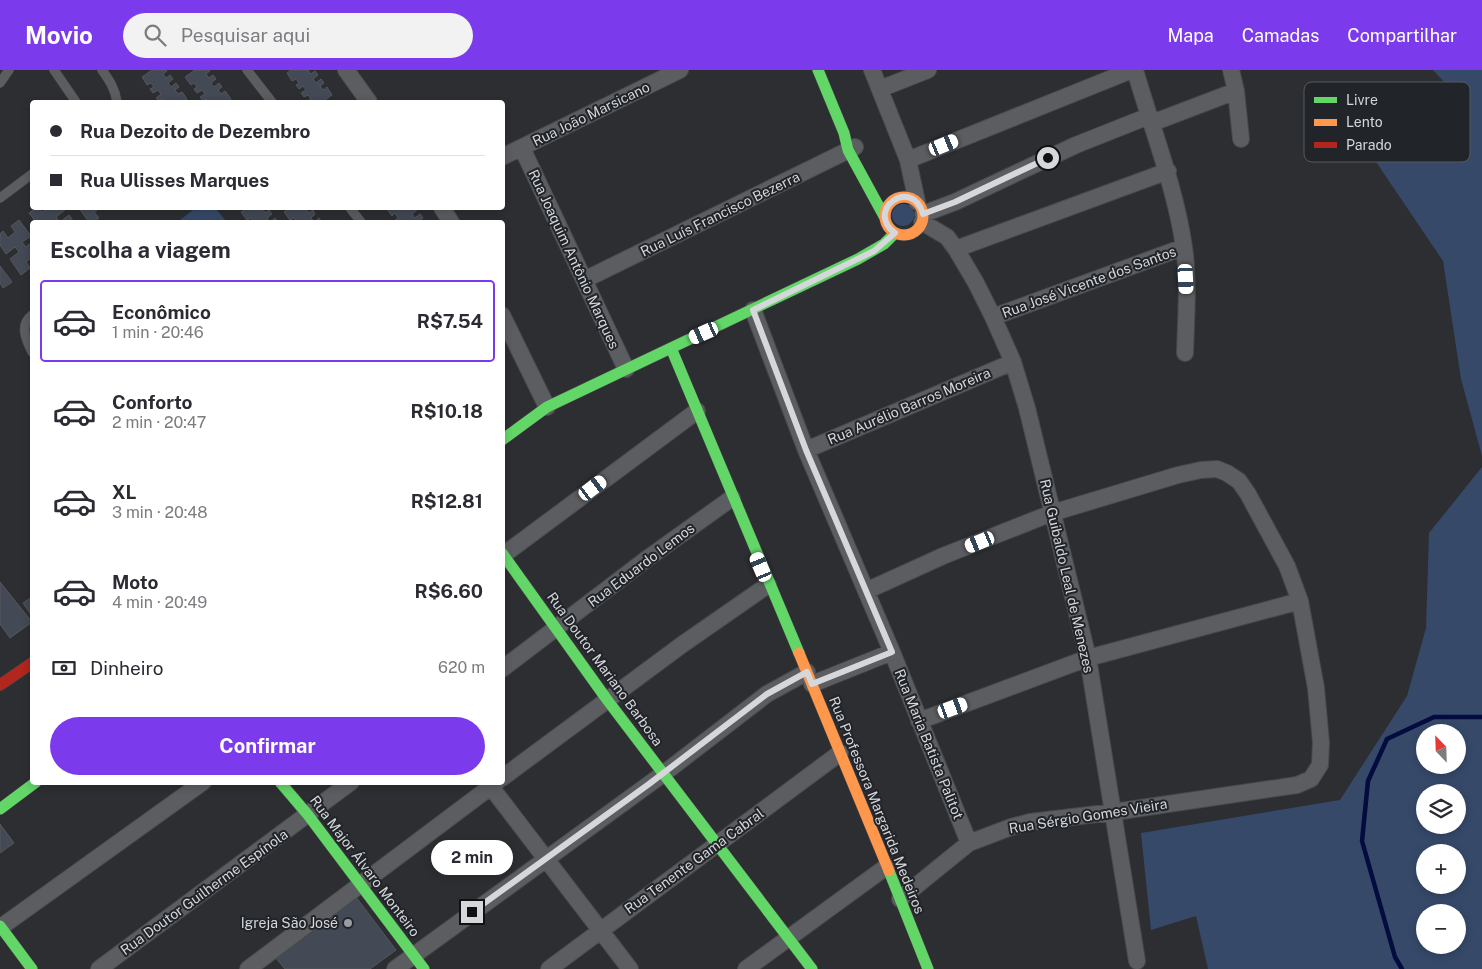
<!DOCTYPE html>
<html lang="pt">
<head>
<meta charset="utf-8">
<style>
	:root { --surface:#fff; --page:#f2f2f3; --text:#2b2b33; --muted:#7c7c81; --line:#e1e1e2; --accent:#7c3aed }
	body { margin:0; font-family:"Public Sans",sans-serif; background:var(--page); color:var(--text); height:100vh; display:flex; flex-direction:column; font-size:19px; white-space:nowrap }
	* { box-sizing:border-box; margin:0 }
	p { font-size:16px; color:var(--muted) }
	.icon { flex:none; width:28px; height:28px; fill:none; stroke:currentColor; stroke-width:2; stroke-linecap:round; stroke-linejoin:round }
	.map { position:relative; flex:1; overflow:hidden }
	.details { position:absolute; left:30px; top:150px; width:475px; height:565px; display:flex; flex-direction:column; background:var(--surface); border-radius:5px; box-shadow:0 2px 8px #0003 }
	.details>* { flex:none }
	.guide { position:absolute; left:30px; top:30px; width:475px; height:110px; border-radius:5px; box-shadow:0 2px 8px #0003; display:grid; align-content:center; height:110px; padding:0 20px; background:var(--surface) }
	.needle { width:32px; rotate:337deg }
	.fabs { position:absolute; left:1416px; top:654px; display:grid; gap:10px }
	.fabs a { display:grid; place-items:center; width:50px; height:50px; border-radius:50%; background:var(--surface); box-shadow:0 2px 8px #0003; font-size:25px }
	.end { position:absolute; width:22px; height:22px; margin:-11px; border:6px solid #d5d7db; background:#111; box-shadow:0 0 0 2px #111 }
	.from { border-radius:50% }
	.bubble { position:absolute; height:35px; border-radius:18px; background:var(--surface); box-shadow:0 2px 8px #0003; font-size:16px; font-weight:700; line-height:35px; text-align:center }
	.car { position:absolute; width:15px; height:30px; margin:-15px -8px; border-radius:6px; box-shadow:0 0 4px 1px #0007; background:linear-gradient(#fff 24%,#345 0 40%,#fff 0 76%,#345 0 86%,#fff 0) }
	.guide b { display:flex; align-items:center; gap:18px; height:48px; font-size:19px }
	.guide b+b { border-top:1px solid var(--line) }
	.guide i { width:12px; height:12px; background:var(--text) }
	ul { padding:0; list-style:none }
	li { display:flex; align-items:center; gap:15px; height:82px; margin:0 10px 8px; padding:0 10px; border:2px solid transparent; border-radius:5px }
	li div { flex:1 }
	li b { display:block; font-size:19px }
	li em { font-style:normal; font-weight:700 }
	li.on { border-color:var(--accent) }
	li>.icon { width:45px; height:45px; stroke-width:1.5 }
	h2 { padding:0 20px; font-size:22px; line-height:60px }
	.pay { display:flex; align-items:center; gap:12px; height:55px; padding:0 20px; font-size:19px }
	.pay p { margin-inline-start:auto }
	.action { display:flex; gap:10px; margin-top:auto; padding:10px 20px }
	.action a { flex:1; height:58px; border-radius:30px; background:var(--accent); color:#fff; font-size:20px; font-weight:700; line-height:58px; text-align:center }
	header { display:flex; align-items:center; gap:30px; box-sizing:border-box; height:70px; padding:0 25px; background:var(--accent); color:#fff }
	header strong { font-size:24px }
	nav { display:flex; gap:28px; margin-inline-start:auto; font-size:18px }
	.search { width:350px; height:45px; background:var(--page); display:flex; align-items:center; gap:12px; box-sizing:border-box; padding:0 18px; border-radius:28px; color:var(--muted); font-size:19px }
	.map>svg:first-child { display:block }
	.green { fill:#364969; fill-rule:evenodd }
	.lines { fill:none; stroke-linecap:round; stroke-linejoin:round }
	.stream { stroke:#040b3e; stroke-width:4.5 }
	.building { fill:#434955; stroke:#55575a }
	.lane-casing { stroke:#48494b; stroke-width:10 }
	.street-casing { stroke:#48494b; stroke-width:18 }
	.fast-casing { stroke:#48494b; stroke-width:12 }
	.slow-casing { stroke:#48494b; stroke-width:12 }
	.jam-casing { stroke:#48494b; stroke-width:12 }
	.lane { stroke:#5c5d60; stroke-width:9 }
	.street { stroke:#5c5d60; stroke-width:16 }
	.fast { stroke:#63d668; stroke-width:11 }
	.slow { stroke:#ff974d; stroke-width:11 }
	.jam { stroke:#b3261e; stroke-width:11 }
	.route { stroke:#d5d7db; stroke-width:6 }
	.poi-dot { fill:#9a9ca0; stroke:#212429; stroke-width:2 }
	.labels { text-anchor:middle; stroke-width:4; stroke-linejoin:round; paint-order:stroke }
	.street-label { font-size:14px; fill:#d5d7db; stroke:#212429 }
	.poi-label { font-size:14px; fill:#d5d7db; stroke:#212429; text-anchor:end }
	.key { fill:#212429; stroke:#575a5e; stroke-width:1 }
	.key-label { font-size:14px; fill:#d5d7db }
</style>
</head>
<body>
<header>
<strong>Movio</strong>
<div class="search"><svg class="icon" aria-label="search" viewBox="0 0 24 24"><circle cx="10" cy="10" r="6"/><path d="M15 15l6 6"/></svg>Pesquisar aqui</div>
<nav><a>Mapa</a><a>Camadas</a><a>Compartilhar</a></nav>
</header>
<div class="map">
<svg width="1482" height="899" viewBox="0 0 1482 899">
	<rect width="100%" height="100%" fill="#2c2e31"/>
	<!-- green -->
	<path class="green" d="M1433,0H1482V386L1461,309L1443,191L1372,86L1468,38Z
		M892 145a11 11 0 1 1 22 0a11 11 0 1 1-22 0Z
		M196,138H215L227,152H177Z
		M1482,397V899H1208L1196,846L1151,860L1141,763L1340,730L1407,626L1426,558L1429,463ZM1425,662H1458V695H1425ZM1425,722H1458V755H1425ZM1425,782H1458V815H1425ZM1425,842H1458V875H1425Z"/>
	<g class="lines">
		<!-- stream -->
		<path class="stream" d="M1402,899L1395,887L1362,771L1368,711L1387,669L1434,647H1482"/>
	</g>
	<!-- building -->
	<path class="building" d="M152,0H166L167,1L163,4L166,8L170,5L173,9L168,13L171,17L176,13L179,17L175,20L178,24L182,22L187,29L183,32H166L163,29L159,31L156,28L161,24L158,20L153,23L150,19L154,17L151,13L147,15L142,7Z
		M195,0H209L210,1L206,4L209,8L213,5L216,9L211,13L214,17L219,13L222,17L218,20L221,24L225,21L231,29L227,32H209L206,29L203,31L200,27L205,24L202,20L197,23L194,19L197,17L194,13L191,15L185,7Z
		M291,0H308L311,4L315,1L318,5L313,9L316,13L321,9L324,13L320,16L323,20L327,17L332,25L322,32H308L307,31L311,29L308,25L304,27L301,23L306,20L303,16L299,19L296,15L299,13L296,9L292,11L287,3Z
		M36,138H38L42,142L49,138H63L65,140L56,147L60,152L69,145L74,152H36L29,143Z
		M79,138H100L94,142L99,148L93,152H89Z
		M248,138H264L263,139L265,143L269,140L272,144L267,148L270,152L275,148L278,152H252H253L251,148L247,150L241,142Z
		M291,138H308L306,139L309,143L313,140L315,144L311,148L314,152L319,148L322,152H296H297L294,148L290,150L284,142Z
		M386,138H415L417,140L412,144L415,148L420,144L423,148L419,151L421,152H404L403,151L397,152L395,150L398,148L395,143L392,146Z
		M19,150L31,166L22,172L26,177L32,172V187L26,192L30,198L21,205L10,189L19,182L15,177L6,184L0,175V164L3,161L8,168L15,162L11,156Z
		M0,196L12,212L3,218L0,213Z
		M0,512L32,552L10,568L0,554Z
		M32,527V546L23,533Z
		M0,754L14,773L0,783Z
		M356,827L396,880L370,899H285L275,887Z"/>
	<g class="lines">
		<defs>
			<path id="lane" d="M54,0L76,32
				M102,0C110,11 115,19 117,32
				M247,0L272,32
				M0,13L9,0
				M0,128L32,104
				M350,138L361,152
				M32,245C19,255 26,270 32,282"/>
			<path id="street" d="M346,0L369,32
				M872,0L908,90L917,132
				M1135,0C1152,59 1175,116 1184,177C1189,212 1186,248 1185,283
				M1231,0L1236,21L1241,69
				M880,19L928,0
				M1152,53L1236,21
				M522,78L626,299
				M502,87L680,0
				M908,90L1132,0
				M442,138L451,152
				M923,144L955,132L1076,75L1149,46
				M922,152L947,167L956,179L976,213L993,247L1013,292L1027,338L1088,588L1137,891
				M956,179L1168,101
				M584,210L855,77
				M753,240L806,380L892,582L969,773
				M502,245L547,337
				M993,247L1184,177
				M806,380L1013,292
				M502,486L697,341
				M866,521L943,486L1052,443L1178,405L1201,400L1217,399L1227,403L1239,411L1248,424L1287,496L1300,531L1316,618L1321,673L1320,695L1311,709L1297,715L1114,742L1030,752L1011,757L969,773L900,829
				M502,599L648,488L732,428
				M812,614L892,582
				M919,651L1088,588L1300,531
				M502,708L683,574L768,515
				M491,717L630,899
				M1,857L203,712
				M99,899L351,712
				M248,899L497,712
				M395,899L663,704L767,624L807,602
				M549,899L840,683
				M746,899L886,797"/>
			<path id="fast" d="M818,0L844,63L848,80L884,146
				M671,278L799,583
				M502,370L547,337L858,189L884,174L895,163
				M502,483L608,631L812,899
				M280,712L308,745L424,899
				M0,739L36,712
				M889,801L928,899
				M0,856L32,899"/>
			<path id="slow" d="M885 146a19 19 0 1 1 38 0a19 19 0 1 1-38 0Z
				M799,583L889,801"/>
			<path id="jam" d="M0,615L32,593"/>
		</defs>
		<!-- lane casing -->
		<use href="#lane" class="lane-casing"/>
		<!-- street casing -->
		<use href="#street" class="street-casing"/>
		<!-- fast casing -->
		<use href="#fast" class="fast-casing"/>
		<!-- slow casing -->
		<use href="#slow" class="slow-casing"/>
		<!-- jam casing -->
		<use href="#jam" class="jam-casing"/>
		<!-- lane -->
		<use href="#lane" class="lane"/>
		<!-- street -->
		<use href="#street" class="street"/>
		<!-- fast -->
		<use href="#fast" class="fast"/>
		<!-- slow -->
		<use href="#slow" class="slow"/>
		<!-- jam -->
		<use href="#jam" class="jam"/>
	</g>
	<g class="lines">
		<!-- route -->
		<path class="route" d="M472,842L649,714L767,624L807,602L812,614L892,582L806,380L753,240L874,181L895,163C864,140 912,106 923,144L955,132L1048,88"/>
	</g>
	<!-- markers -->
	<circle class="poi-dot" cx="348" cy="853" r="5"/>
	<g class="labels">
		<!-- street labels -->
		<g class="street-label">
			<text transform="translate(591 44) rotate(-26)" y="5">Rua João Marsicano</text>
			<text transform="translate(720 144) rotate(-26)" y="5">Rua Luís Francisco Bezerra</text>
			<text transform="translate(574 189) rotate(65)" y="5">Rua Joaquim Antônio Marques</text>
			<text transform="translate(1089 212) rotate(-20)" y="5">Rua José Vicente dos Santos</text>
			<text transform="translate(909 336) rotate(-23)" y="5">Rua Aurélio Barros Moreira</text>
			<text transform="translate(641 495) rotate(-37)" y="5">Rua Eduardo Lemos</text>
			<text transform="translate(1067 506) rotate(77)" y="5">Rua Guibaldo Leal de Menezes</text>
			<text transform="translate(605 599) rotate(54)" y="5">Rua Doutor Mariano Barbosa</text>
			<text transform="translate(929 674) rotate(68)" y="5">Rua Maria Batista Palitot</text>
			<text transform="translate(877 735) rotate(68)" y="5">Rua Professora Margarida Medeiros</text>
			<text transform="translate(1088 746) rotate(-9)" y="5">Rua Sérgio Gomes Vieira</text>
			<text transform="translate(694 791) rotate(-36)" y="5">Rua Tenente Gama Cabral</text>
			<text transform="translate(365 796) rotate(53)" y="5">Rua Major Álvaro Monteiro</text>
			<text transform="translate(204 822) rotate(-36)" y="5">Rua Doutor Guilherme Espínola</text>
		</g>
		<!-- poi labels -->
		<g class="poi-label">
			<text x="338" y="858">Igreja São José</text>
		</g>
	</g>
	<!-- legend -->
	<rect x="1304" y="12" width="166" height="80" rx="8" class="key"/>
	<rect x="1314" y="27" width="23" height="6" fill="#63d668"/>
	<rect x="1314" y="49" width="23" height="7" fill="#ff974d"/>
	<rect x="1314" y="72" width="23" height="6" fill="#b3261e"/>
	<g class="key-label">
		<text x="1346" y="35">Livre</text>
		<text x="1346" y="57">Lento</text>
		<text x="1346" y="80">Parado</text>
	</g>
</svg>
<div class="fabs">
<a><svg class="needle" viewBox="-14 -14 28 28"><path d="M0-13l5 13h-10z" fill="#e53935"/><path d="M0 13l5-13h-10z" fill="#7c7c81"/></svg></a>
<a><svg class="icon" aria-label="layers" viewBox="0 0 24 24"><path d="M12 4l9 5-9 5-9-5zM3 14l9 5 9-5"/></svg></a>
<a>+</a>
<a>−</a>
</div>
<i class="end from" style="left:1048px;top:88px"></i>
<i class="end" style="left:472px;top:842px"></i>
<div class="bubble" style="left:431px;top:770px;width:82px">2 min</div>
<i class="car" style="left:944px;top:75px;rotate:68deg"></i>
<i class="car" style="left:1186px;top:209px;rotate:177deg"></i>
<i class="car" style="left:704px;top:263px;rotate:246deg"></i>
<i class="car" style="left:593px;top:418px;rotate:53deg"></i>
<i class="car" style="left:980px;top:472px;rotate:248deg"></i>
<i class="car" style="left:761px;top:497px;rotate:337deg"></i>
<i class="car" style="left:953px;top:638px;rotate:70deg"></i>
<div class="guide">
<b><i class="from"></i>Rua Dezoito de Dezembro</b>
<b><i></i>Rua Ulisses Marques</b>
</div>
<section class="details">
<h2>Escolha a viagem</h2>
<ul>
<li class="on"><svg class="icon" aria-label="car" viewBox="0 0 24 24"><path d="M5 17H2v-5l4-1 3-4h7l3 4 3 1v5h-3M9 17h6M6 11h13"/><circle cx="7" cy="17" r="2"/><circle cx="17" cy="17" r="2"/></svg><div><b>Econômico</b><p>1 min · 20:46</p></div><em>R$7.54</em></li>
<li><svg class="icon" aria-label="car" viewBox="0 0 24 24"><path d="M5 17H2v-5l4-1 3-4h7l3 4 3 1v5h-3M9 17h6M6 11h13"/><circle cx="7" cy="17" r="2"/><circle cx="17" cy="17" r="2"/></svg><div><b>Conforto</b><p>2 min · 20:47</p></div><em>R$10.18</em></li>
<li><svg class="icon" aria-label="car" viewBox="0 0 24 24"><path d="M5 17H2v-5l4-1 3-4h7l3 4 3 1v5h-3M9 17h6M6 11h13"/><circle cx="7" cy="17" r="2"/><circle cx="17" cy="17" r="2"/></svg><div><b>XL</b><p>3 min · 20:48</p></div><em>R$12.81</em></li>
<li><svg class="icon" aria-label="car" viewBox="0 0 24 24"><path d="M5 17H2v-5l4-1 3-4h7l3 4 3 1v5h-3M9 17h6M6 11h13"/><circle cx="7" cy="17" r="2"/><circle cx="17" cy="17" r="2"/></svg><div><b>Moto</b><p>4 min · 20:49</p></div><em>R$6.60</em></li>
</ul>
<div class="pay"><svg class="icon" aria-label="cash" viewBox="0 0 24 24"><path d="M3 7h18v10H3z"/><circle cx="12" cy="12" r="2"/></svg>Dinheiro<p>620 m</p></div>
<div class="action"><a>Confirmar</a></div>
</section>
</div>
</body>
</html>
